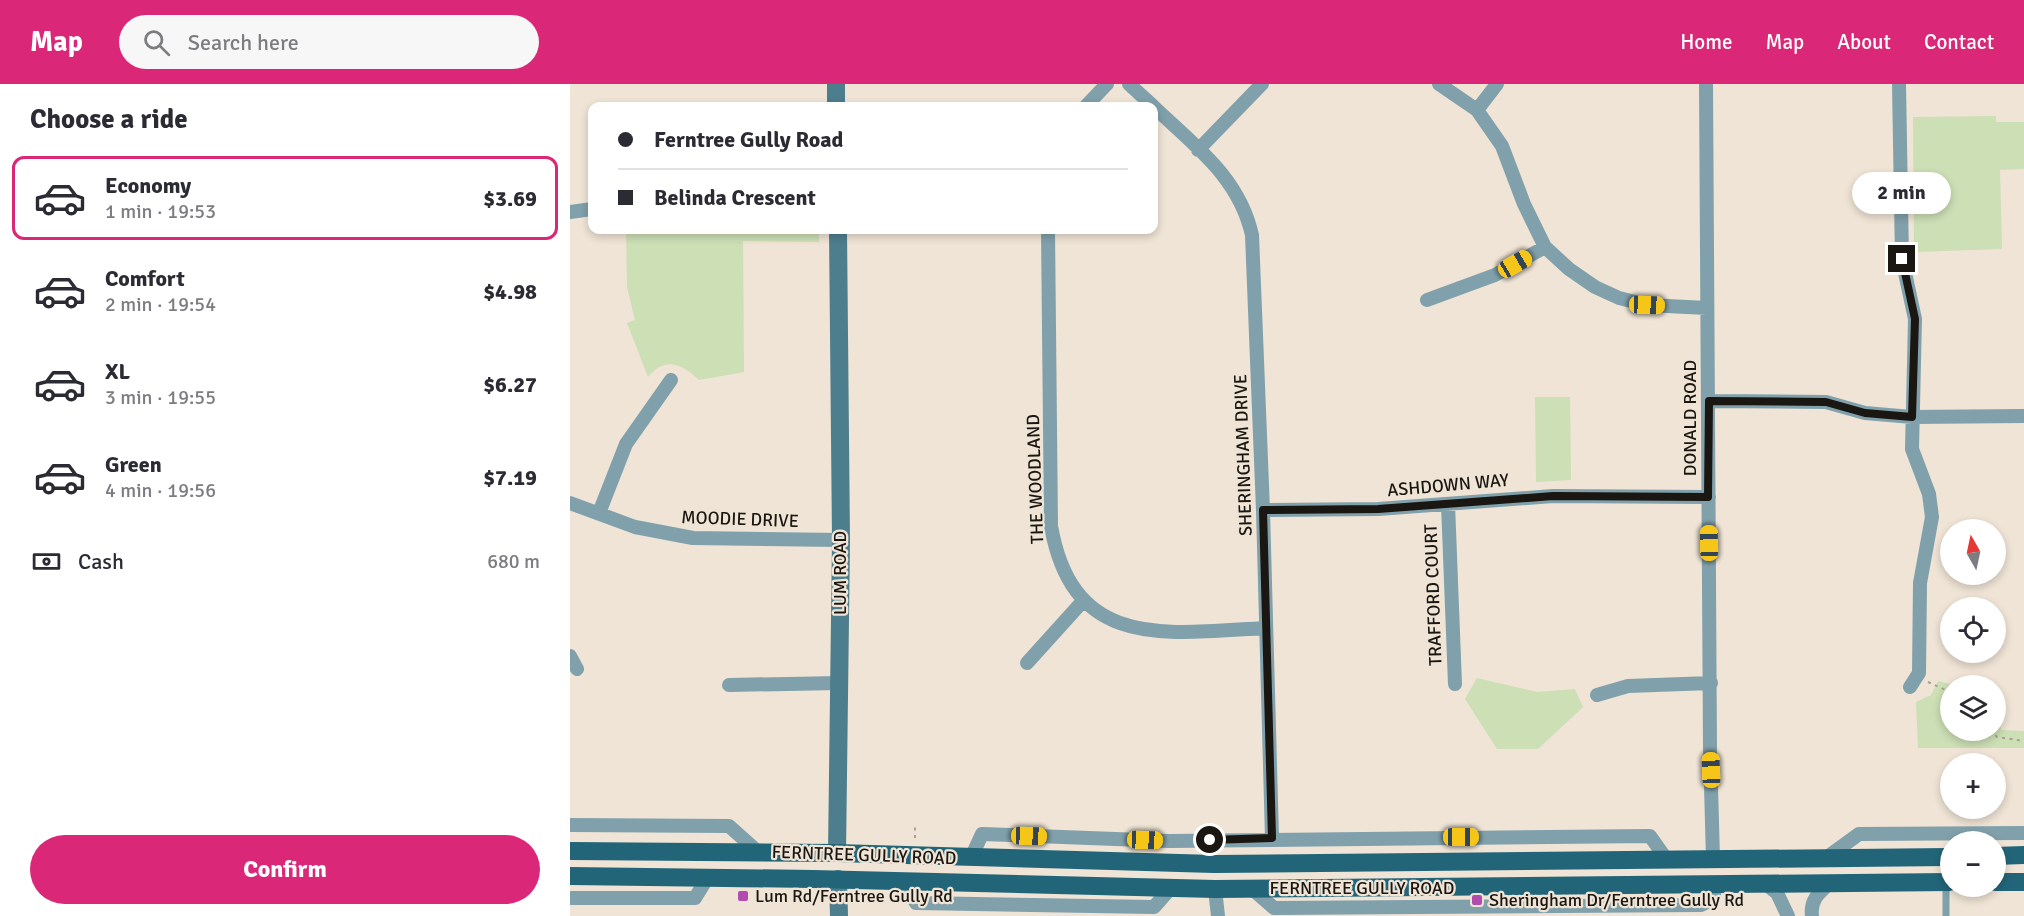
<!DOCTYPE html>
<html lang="en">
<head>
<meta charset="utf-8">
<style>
	:root { --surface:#fff; --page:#f7f7f7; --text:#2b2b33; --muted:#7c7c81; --line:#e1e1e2; --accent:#db2777 }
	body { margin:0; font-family:Signika,sans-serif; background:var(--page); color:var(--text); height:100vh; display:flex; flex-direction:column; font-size:22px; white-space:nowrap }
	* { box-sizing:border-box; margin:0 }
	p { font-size:20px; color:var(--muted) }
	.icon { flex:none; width:33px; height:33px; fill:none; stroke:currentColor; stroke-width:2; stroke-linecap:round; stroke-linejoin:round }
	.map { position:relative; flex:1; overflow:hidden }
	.details { display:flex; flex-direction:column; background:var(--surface); width:570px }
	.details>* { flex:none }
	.guide { position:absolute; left:18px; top:18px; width:570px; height:132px; border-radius:12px; box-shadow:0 3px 9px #0003; display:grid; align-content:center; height:132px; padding:0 30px; background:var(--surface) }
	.needle { width:39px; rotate:351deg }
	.controls { position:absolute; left:1370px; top:435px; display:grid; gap:12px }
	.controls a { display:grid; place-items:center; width:66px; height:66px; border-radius:50%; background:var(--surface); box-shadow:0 3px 9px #0003; font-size:30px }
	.end { position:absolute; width:27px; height:27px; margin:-14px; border:8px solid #1a1611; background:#fff; box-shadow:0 0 0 3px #fff }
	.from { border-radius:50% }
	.bubble { position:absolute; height:42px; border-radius:21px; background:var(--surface); box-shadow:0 3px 9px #0003; font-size:20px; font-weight:700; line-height:42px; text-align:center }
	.car { position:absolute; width:18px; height:36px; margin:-18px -9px; border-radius:8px; box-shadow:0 0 4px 2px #0007; background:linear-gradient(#f5c518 24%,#345 0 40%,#f5c518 0 76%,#345 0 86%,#f5c518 0) }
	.guide b { display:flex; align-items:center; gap:21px; height:57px; font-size:22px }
	.guide b+b { border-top:2px solid var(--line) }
	.guide i { width:15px; height:15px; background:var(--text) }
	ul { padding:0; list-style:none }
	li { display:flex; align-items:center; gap:18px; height:84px; margin:0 12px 9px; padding:0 18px; border:3px solid transparent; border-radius:12px }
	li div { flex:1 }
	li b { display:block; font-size:22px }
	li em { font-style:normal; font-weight:700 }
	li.on { border-color:var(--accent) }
	li>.icon { width:54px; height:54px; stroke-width:1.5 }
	h2 { padding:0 30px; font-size:27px; line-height:72px }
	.pay { display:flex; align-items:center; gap:15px; height:66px; padding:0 30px; font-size:22px }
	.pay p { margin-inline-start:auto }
	.action { display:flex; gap:12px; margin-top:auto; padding:12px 30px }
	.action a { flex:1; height:69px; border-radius:36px; background:var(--accent); color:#fff; font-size:24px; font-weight:700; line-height:69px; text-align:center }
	header { display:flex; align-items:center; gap:36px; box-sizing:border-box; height:84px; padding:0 30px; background:var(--accent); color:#fff }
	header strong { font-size:28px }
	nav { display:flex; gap:33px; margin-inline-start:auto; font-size:21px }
	.search { width:420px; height:54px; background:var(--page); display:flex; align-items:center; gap:15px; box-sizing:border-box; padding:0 21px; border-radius:33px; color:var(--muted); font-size:22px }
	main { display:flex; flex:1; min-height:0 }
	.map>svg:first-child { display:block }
	.green { fill:#ccdfb5 }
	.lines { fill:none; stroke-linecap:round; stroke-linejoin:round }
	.path { stroke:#a89f94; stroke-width:2; stroke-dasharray:3 4.5; stroke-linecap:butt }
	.lane { stroke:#80a0ab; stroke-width:7 }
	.street { stroke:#80a0ab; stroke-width:14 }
	.secondary { stroke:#4d7e8e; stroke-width:18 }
	.primary { stroke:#226579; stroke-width:18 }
	.route { stroke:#1a1611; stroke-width:8 }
	.poi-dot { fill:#b24bae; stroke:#efe4d5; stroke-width:2 }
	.labels { text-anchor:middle; stroke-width:4.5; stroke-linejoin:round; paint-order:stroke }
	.street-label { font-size:18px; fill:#1a1611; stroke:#efe4d5 }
	.poi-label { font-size:18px; fill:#1a1611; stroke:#efe4d5; text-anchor:start }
</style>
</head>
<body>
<header>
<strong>Map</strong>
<div class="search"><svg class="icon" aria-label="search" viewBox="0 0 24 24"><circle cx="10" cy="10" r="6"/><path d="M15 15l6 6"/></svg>Search here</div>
<nav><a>Home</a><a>Map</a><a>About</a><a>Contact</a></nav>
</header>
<main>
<section class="details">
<h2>Choose a ride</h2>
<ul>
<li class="on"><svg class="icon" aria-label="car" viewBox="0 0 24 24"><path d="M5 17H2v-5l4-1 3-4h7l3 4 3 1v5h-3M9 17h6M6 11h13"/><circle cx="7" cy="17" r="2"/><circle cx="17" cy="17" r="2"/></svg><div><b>Economy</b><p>1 min · 19:53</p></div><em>$3.69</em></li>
<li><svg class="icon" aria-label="car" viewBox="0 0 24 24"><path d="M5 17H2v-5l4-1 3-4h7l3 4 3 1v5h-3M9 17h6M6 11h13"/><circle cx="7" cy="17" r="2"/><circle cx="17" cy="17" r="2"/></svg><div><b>Comfort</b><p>2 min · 19:54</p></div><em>$4.98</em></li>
<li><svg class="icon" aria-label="car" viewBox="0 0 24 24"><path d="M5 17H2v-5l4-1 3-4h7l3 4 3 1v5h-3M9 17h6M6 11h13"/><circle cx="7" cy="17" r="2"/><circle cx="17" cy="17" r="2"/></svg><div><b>XL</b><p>3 min · 19:55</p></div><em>$6.27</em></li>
<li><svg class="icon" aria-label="car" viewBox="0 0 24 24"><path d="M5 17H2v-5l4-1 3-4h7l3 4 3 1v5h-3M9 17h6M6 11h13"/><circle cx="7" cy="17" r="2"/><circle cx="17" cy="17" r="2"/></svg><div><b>Green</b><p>4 min · 19:56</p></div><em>$7.19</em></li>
</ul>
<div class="pay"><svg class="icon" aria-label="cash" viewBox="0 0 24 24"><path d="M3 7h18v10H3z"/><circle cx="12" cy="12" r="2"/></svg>Cash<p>680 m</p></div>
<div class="action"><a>Confirm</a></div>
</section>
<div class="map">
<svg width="1454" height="832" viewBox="0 0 1454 832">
	<rect width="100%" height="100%" fill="#efe4d5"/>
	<!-- green -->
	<path class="green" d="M1426,32V38H1454V85L1430,86L1432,165L1344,168L1343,33Z
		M56,146H249V158L173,157L174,288L129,296C112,280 95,272 78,293L57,239L65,236L57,203Z
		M965,313H1000L1001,396L966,398Z
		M907,594L967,608L1005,605L1013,623L968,665H927L895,615Z
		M1368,597L1385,601L1380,602V646H1425V612L1431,614V646L1454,647V664H1348L1346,618L1361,611Z"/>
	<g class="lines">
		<!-- path -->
		<path class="path" d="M1358,598L1380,608
			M1420,646L1427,653L1454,657
			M345,754V740"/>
		<!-- lane -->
		<path class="lane" d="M1376,832V798"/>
		<!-- street -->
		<path class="street" d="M559,0L583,22
			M869,0L907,26L932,62L954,120L975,163L999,185L1025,203L1049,214L1077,221L1137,224
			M1136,0L1140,665L1143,775
			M1329,0L1332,175L1345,235L1342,365L1359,410L1362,433L1350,499L1349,589L1340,603
			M516,22L537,0
			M584,23C625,62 669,93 682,151L693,426L702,754
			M907,26L927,0
			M628,66L692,0
			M0,128L22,125
			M478,146L481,442C503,568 598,549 696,544
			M857,216L925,191L975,163
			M1139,317L1256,318L1295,329L1342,333L1454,332
			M0,419L65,443L123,454L271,456
			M878,420L885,600
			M693,426L808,425L983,412L1139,413
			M29,429L56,360L101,296
			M0,572L7,585
			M457,579L513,517
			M159,601L269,599
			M1027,611L1058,602L1141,599
			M0,741L159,742L187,767
			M401,774L412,750L598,757L1080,752L1097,776
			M1256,774L1289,750L1454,749
			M332,797L346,819L584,823L600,805
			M1197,801L1207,809L1218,832
			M681,804L704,824L1131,821L1144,814V800
			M645,805L648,832
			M0,814H125L138,793
			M1242,832C1240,817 1248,809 1259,800"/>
		<!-- secondary -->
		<path class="secondary" d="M266,0V22
			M267,769L271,456L268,146
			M268,795L269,832"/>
		<!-- primary -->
		<path class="primary" d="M0,767L267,769L644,780L1380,773
			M1425,772L1454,771
			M0,792L243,795L645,805L1380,798
			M1425,798H1454"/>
	</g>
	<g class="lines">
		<!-- route -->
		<path class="route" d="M640,756L702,754L693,426L808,425L983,412L1138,413L1139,317L1256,318L1295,329L1342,333L1345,235L1332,175"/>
	</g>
	<!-- markers -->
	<g class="poi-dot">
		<rect x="167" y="806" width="12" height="12" rx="3"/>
		<rect x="901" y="810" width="12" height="12" rx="3"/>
	</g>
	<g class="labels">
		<!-- street labels -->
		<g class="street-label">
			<text transform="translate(1120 334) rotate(-90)" y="6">DONALD ROAD</text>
			<text transform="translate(673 371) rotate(-92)" y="6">SHERINGHAM DRIVE</text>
			<text transform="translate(465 395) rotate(-92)" y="6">THE WOODLAND</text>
			<text transform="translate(878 401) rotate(-5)" y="6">ASHDOWN WAY</text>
			<text transform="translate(170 435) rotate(2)" y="6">MOODIE DRIVE</text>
			<text transform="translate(270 489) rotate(-90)" y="6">LUM ROAD</text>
			<text transform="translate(863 511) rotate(-92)" y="6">TRAFFORD COURT</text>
			<text transform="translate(294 771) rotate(2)" y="6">FERNTREE GULLY ROAD</text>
			<text x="792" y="810">FERNTREE GULLY ROAD</text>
		</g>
		<!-- poi labels -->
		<g class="poi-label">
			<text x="185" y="818">Lum Rd/Ferntree Gully Rd</text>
			<text x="919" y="822">Sheringham Dr/Ferntree Gully Rd</text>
		</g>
	</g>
</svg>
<div class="controls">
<a><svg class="needle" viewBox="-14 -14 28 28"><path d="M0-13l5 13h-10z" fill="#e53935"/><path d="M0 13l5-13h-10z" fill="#7c7c81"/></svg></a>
<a><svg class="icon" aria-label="locate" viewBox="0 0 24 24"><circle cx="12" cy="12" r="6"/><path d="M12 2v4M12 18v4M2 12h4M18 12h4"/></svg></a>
<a><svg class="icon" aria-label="layers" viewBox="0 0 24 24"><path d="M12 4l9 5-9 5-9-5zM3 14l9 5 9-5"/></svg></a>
<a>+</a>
<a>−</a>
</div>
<i class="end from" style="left:640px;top:756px"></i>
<i class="end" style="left:1332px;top:175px"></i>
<div class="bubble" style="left:1282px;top:88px;width:99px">2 min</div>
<i class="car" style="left:945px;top:180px;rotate:60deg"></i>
<i class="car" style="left:1077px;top:221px;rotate:92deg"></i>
<i class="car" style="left:1139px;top:459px;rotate:359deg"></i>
<i class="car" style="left:1141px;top:686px;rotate:358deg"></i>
<i class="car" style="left:459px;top:752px;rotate:92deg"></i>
<i class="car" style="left:891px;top:753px;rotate:90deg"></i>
<i class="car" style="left:575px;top:756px;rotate:92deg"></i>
<div class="guide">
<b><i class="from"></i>Ferntree Gully Road</b>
<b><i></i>Belinda Crescent</b>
</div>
</div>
</main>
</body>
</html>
